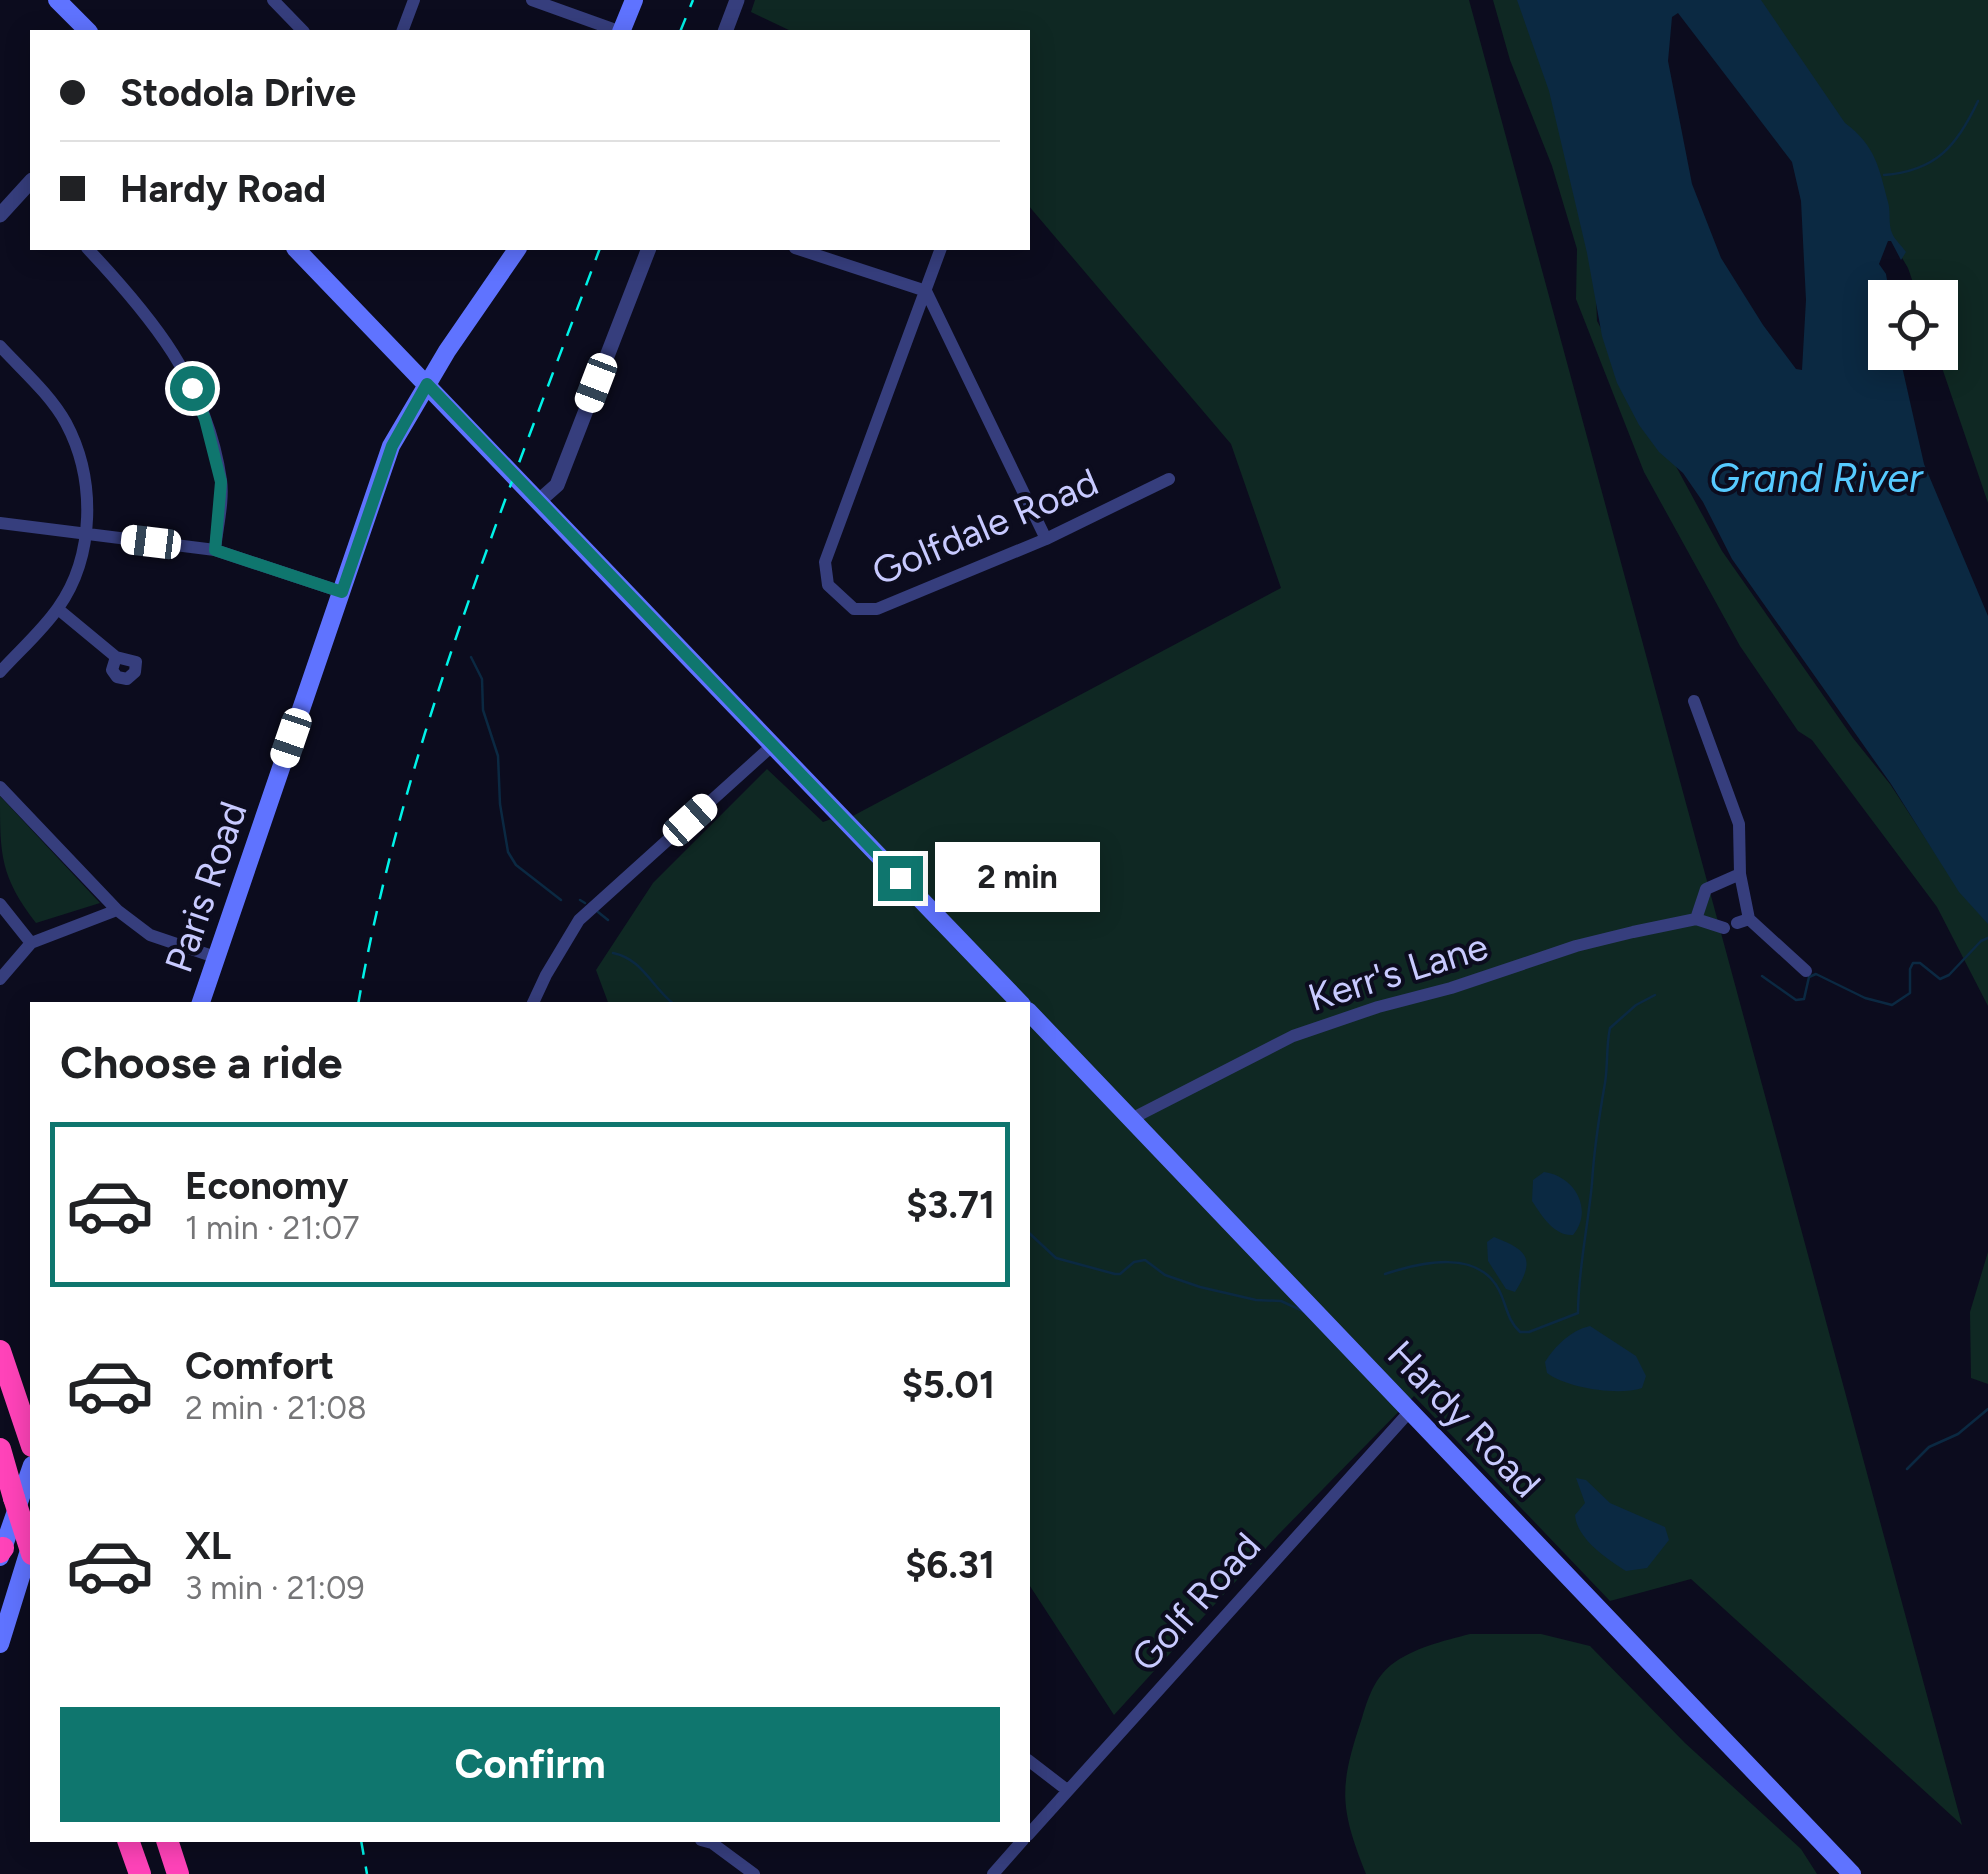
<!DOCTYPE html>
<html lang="en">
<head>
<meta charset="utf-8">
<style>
	:root { --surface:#fff; --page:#f6f6f6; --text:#202124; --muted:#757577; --line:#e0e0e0; --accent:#0f766e }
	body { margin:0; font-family:Figtree,sans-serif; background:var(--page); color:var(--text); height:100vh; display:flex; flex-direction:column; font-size:38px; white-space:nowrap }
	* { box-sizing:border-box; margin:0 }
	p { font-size:32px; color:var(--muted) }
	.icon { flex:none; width:55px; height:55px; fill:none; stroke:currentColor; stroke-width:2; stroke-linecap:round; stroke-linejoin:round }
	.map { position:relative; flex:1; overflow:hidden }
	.details { position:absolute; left:30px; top:1002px; width:1000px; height:840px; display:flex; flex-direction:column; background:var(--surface); border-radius:0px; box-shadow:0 5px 25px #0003 }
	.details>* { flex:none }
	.hud { position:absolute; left:30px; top:30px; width:1000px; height:220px; border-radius:0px; box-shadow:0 5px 25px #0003; display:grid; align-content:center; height:220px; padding:0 30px; background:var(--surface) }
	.buttons { position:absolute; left:1868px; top:280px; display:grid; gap:20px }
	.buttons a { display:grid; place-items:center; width:90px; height:90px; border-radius:0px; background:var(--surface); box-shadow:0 5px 25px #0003; font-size:50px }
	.end { position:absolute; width:45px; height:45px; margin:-22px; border:12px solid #0f766e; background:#fff; box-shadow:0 0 0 5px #fff }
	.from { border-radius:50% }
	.bubble { position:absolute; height:70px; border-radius:0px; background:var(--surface); box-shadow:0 5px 25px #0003; font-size:32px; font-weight:700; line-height:70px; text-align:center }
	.car { position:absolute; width:30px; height:60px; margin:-30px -15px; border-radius:12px; box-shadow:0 0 8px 2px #0007; background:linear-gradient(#fff 24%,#345 0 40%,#fff 0 76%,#345 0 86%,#fff 0) }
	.hud b { display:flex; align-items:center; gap:35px; height:95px; font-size:38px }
	.hud b+b { border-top:2px solid var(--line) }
	.hud i { width:25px; height:25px; background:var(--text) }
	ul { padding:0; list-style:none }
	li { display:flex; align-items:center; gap:30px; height:165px; margin:0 20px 15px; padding:0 10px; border:5px solid transparent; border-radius:0px }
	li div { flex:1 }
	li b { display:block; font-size:38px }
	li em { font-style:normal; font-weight:700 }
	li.selected { border-color:var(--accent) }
	li>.icon { width:90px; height:90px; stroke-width:1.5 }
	h2 { padding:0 30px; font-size:45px; line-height:120px }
	.cta { display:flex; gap:20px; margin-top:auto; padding:20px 30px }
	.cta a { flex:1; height:115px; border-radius:0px; background:var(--accent); color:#fff; font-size:40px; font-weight:700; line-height:115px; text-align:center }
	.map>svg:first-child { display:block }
	.green { fill:#0f2823 }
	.water { fill:#0b2942; fill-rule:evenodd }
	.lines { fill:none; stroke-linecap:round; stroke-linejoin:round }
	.stream { stroke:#0b2942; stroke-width:2.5 }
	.minor { stroke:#363e7d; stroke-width:12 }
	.tertiary { stroke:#363e7d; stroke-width:15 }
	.secondary { stroke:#5f73ff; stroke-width:18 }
	.motorway { stroke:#ff43b9; stroke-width:22 }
	.rail { stroke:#00f3e8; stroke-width:2.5; stroke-dasharray:15 12; stroke-linecap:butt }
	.motorway-bridge { stroke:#ff43b9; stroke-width:22 }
	.route { stroke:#0f766e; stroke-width:12 }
	.labels { text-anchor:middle; stroke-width:8; stroke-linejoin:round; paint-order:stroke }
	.street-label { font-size:38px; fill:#c8caff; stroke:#0c0c1e }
	.water-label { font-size:40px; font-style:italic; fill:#56caff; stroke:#0c0c1e }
</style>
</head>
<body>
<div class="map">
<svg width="1988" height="1874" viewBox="0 0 1988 1874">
	<rect width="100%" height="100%" fill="#0c0c1e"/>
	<!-- green -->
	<path class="green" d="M755,0H1469L1962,1825L1691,1579L1610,1601L1414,1396L1277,1536L1114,1715L1028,1583V1005H609L596,970L653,883L767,769L823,822L845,814L849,818L1281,588L1231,444L1028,205V32H793L751,12Z
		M1493,0H1525L1578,189L1595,273L1597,321L1722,551L1853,738L1890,784L1941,862L1988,919V1006L1937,907L1812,740L1798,731L1740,646L1644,472L1576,299L1577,249L1552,166L1510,60Z
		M1750,0H1988V503L1937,353L1940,352V298L1918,297L1908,268Z
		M0,796L100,903L36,923C0,876 0,855 0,796Z
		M1988,1252V1384L1971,1378L1970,1312Z
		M1470,1634H1541L1590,1646L1685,1743L1801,1849L1817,1874H1366C1339,1806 1339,1787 1362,1718C1368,1698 1374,1679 1391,1665C1413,1648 1443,1641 1470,1634Z"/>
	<!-- water -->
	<path class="water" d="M1517,0H1761L1845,123C1876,146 1879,168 1888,202C1891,212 1888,224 1892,233C1894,239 1902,246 1906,252L1901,260L1891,241H1888L1879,264L1886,274L1890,297L1885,298V352L1899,353L1924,464L1988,616V924L1959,892L1891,784L1732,559L1703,502L1683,473L1659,452L1639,425L1617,383L1602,336L1587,253L1549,91ZM1678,13L1792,162L1801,201L1806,300L1802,370L1796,369L1763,325L1721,258L1692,184L1668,61L1672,17Z
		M1544,1172C1575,1176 1594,1210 1573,1235C1554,1236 1542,1216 1532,1201L1533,1180Z
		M1494,1237C1528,1250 1536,1259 1515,1292L1506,1289L1488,1261L1487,1242Z
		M1590,1326L1636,1356L1646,1376L1642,1388C1618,1396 1567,1388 1547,1373L1545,1362C1555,1346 1571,1330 1590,1326Z
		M1576,1478L1586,1480L1610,1503L1665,1527L1669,1540L1647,1568L1626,1571C1607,1559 1577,1539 1575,1515L1585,1503Z"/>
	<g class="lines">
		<!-- stream -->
		<path class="stream" d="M1884,175C1936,171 1957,146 1978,101
			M471,657L482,679L483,710L498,756L500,804L508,852L516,865L561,900
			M580,900L585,903
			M598,912L608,920
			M613,953C643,959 652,988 675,1005
			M1762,976L1796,1000L1804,999L1809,977L1816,974L1865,998L1892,1005L1910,993V969L1913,963H1920L1940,979L1949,975L1981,941L1988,938
			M1028,1232L1056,1258L1115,1274H1120L1134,1262L1145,1260L1165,1275L1200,1287L1256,1300L1281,1301L1305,1312
			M1385,1274C1422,1262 1478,1249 1499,1290C1507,1306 1507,1320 1520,1332H1529L1578,1313C1578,1270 1588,1227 1592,1183C1594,1149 1599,1117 1605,1083C1608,1065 1606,1046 1610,1028L1636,1005L1655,995
			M1907,1469L1929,1447L1958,1434L1988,1409"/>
		<!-- minor -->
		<path class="minor" d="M273,0L304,32
			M532,0L621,32
			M402,32L414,0
			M87,248C151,316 207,383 221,480C224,501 217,528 215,550
			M795,248L926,291L1046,539
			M941,248L825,562L828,585L854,609H877L1046,539L1169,479
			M0,346C22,370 50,394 66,423C96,479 95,556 58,608C42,631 19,651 0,672
			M0,523L215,550L342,592
			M58,609L116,657L136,662L135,672L127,679L117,677L112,670L116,657
			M1694,701L1739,824L1740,874L1749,919
			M0,787L117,910L150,935L215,957
			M0,904L31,943
			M1696,919L1706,889L1740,874
			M1737,923L1749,919L1806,971
			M0,979L31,943L117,910
			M532,1005L546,975L579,920L773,745
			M1131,1119L1293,1036L1378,1007L1451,988L1576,946L1633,932L1696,919L1724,928
			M1028,1760L1067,1790
			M1028,1835L1411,1410
			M701,1840L712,1843L754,1874
			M993,1874L1023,1840"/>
		<!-- tertiary -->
		<path class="tertiary" d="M725,32L737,0
			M0,215L32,180
			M540,500L557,485L649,248"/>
		<!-- secondary -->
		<path class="secondary" d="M57,0L89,32
			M621,32L634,0
			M295,248L1022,1005
			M200,1005L391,446L447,351L518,248
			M1028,1011L1852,1874
			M0,1557L32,1465
			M0,1644L31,1544"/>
		<!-- motorway -->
		<path class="motorway" d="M0,1351L32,1446
			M0,1449L14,1498
			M0,1552L3,1548
			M128,1840L140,1874
			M167,1840L178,1874"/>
		<!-- rail -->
		<path class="rail" d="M680,32L693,0
			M358,1005C404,742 508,496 600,248
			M361,1840L367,1874"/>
		<!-- motorway-bridge -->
		<path class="motorway-bridge" d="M14,1498L32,1554"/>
	</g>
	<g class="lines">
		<!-- route -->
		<path class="route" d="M192,388L205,419L221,482L215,550L342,592L392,446L427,384L900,878"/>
	</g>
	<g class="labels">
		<!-- street labels -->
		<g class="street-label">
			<text transform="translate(985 527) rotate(-23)" y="13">Golfdale Road</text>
			<text transform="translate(206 887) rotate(-71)" y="13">Paris Road</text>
			<text transform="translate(1398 972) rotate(-17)" y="13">Kerr's Lane</text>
			<text transform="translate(1464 1419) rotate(46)" y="13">Hardy Road</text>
			<text transform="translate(1196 1602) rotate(-48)" y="13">Golf Road</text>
		</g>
		<!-- water labels -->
		<g class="water-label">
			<text x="1816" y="492">Grand River</text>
		</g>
	</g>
</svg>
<div class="buttons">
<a><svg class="icon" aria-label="locate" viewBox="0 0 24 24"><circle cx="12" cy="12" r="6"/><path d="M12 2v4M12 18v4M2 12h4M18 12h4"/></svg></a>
</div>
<i class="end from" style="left:192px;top:388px"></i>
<i class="end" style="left:900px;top:878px"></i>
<div class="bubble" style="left:935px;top:842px;width:165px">2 min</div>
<i class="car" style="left:596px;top:383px;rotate:201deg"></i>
<i class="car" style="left:151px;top:542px;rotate:277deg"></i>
<i class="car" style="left:291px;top:738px;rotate:199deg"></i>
<i class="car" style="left:690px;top:820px;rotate:48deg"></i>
<div class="hud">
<b><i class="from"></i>Stodola Drive</b>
<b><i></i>Hardy Road</b>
</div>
<section class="details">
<h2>Choose a ride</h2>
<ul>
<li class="selected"><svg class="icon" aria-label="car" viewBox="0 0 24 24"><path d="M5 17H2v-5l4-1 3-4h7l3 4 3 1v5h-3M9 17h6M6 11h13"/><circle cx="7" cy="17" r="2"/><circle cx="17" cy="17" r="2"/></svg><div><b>Economy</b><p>1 min · 21:07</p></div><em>$3.71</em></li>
<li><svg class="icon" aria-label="car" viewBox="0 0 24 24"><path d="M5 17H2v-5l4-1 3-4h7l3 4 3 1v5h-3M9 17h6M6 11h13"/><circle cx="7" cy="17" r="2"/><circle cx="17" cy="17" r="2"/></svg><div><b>Comfort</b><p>2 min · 21:08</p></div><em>$5.01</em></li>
<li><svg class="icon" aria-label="car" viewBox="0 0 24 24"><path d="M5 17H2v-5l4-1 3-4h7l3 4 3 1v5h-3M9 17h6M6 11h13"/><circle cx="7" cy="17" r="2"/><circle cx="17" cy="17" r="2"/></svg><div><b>XL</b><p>3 min · 21:09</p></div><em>$6.31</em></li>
</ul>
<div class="cta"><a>Confirm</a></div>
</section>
</div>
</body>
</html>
